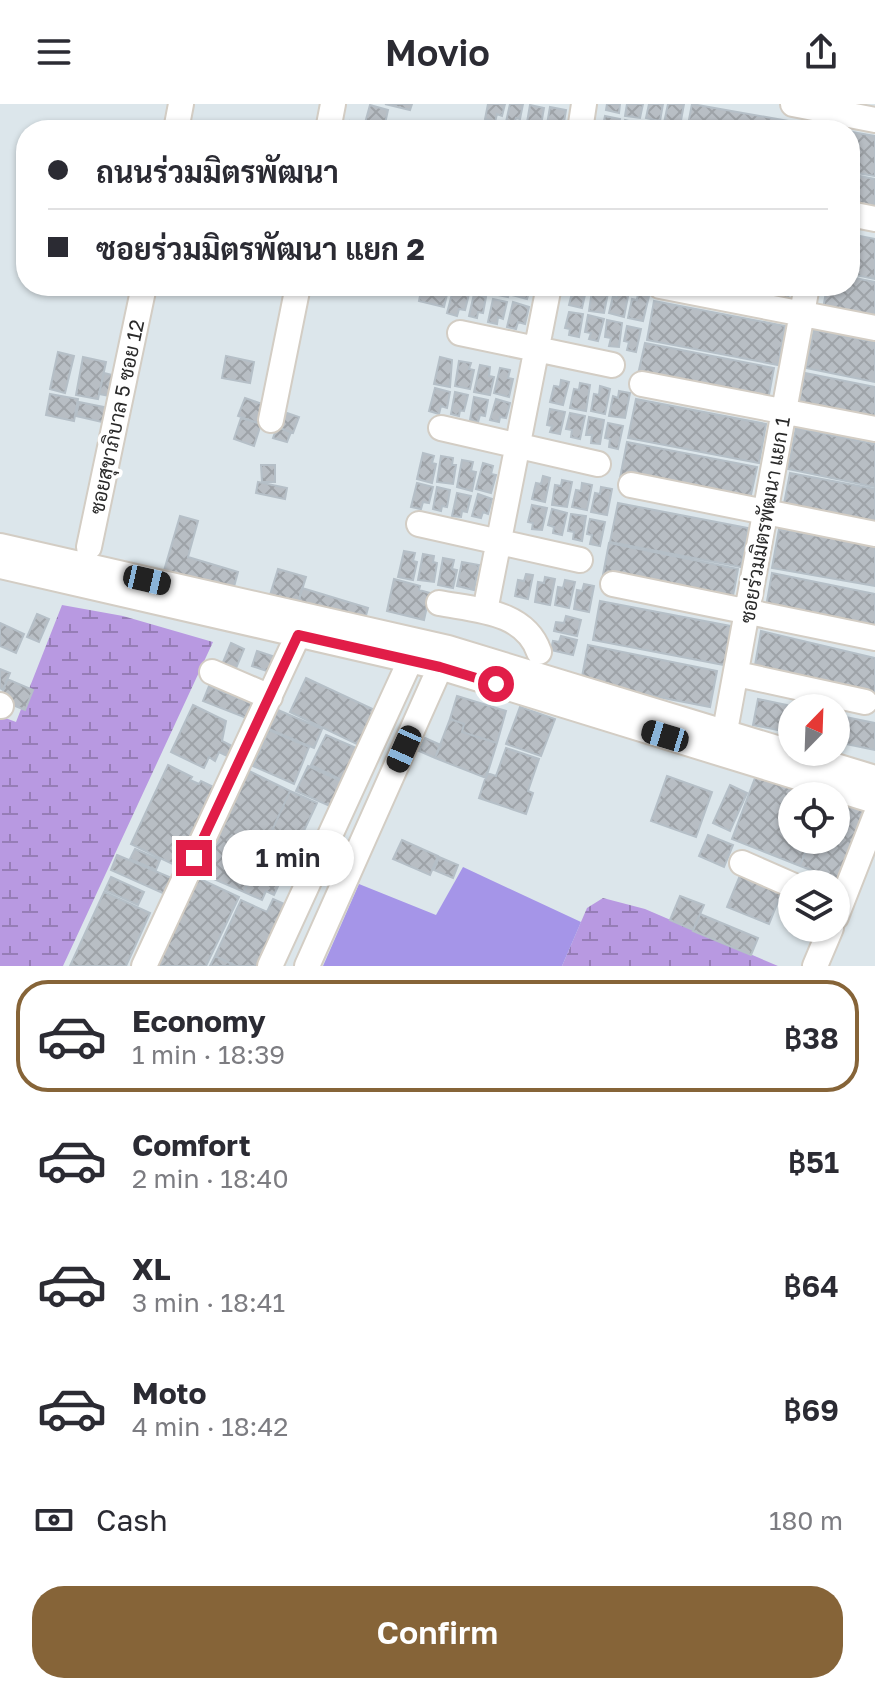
<!DOCTYPE html>
<html lang="en">
<head>
<meta charset="utf-8">
<style>
	:root { --surface:#fff; --page:#f2f2f3; --text:#2b2b33; --muted:#7c7c81; --line:#e1e1e2; --accent:#866438 }
	body { margin:0; font-family:"Golos Text",Sarabun,sans-serif; background:var(--page); color:var(--text); height:100vh; display:flex; flex-direction:column; font-size:30px; white-space:nowrap }
	* { box-sizing:border-box; margin:0 }
	p { font-size:26px; color:var(--muted) }
	.icon { flex:none; width:44px; height:44px; fill:none; stroke:currentColor; stroke-width:2; stroke-linecap:round; stroke-linejoin:round }
	.map { position:relative; height:862px; overflow:hidden }
	.sheet { display:flex; flex-direction:column; background:var(--surface); flex:1 }
	.sheet>* { flex:none }
	.guide { position:absolute; left:16px; top:16px; width:844px; height:176px; border-radius:32px; box-shadow:0 2px 6px #0004; display:grid; align-content:center; height:176px; padding:0 32px; background:var(--surface) }
	.needle { width:52px; rotate:23deg }
	.controls { position:absolute; left:778px; top:590px; display:grid; gap:16px }
	.controls a { display:grid; place-items:center; width:72px; height:72px; border-radius:50%; background:var(--surface); box-shadow:0 2px 6px #0004; font-size:40px }
	.end { position:absolute; width:36px; height:36px; margin:-18px; border:10px solid #e11d48; background:#fff; box-shadow:0 0 0 4px #fff }
	.from { border-radius:50% }
	.bubble { position:absolute; height:56px; border-radius:28px; background:var(--surface); box-shadow:0 2px 6px #0004; font-size:26px; font-weight:600; line-height:56px; text-align:center }
	.car { position:absolute; width:24px; height:48px; margin:-24px -12px; border-radius:10px; box-shadow:0 0 6px 2px #0007; background:linear-gradient(#222 24%,#8ab4d8 0 40%,#222 0 76%,#8ab4d8 0 86%,#222 0) }
	.guide b { display:flex; align-items:center; gap:28px; height:76px; font-size:30px }
	.guide b+b { border-top:2px solid var(--line) }
	.guide i { width:20px; height:20px; background:var(--text) }
	ul { padding:14px 0 0; list-style:none }
	li { display:flex; align-items:center; gap:24px; height:112px; margin:0 16px 12px; padding:0 16px; border:4px solid transparent; border-radius:32px }
	li div { flex:1 }
	li b { display:block; font-size:30px }
	li em { font-style:normal; font-weight:600 }
	li.selected { border-color:var(--accent) }
	li>.icon { width:72px; height:72px; stroke-width:1.5 }
	.pay { display:flex; align-items:center; gap:20px; height:88px; padding:0 32px; font-size:30px }
	.pay p { margin-inline-start:auto }
	.action { display:flex; gap:16px; margin-top:auto; padding:16px 32px }
	.action a { flex:1; height:92px; border-radius:32px; background:var(--accent); color:#fff; font-size:32px; font-weight:600; line-height:92px; text-align:center }
	header { display:flex; justify-content:space-between; align-items:center; height:104px; padding:0 32px; background:var(--surface); font-size:36px; font-weight:600 }
	.map>svg:first-child { display:block }
	.wetland { fill:url(#wetland-marsh) }
	.pitch { fill:#a595e8 }
	.building { fill:url(#building-cross-hatch); stroke:#b5bfc7; stroke-width:2 }
	.lines { fill:none; stroke-linecap:round; stroke-linejoin:round }
	.minor-casing { stroke:#d3cdc4; stroke-width:28 }
	.minor { stroke:#fff; stroke-width:24 }
	.route { stroke:#e11d48; stroke-width:10 }
	.labels { text-anchor:middle; stroke-width:7; stroke-linejoin:round; paint-order:stroke }
	.street-label { font-size:20px; fill:#292929; stroke:#fff }
</style>
</head>
<body>
<header><svg class="icon" aria-label="menu" viewBox="0 0 24 24"><path d="M4 6h16M4 12h16M4 18h16"/></svg>Movio<svg class="icon" aria-label="share" viewBox="0 0 24 24"><path d="M12 15V3M7 8l5-5 5 5M5 13v7h14v-7"/></svg></header>
<div class="map">
<svg width="875" height="862" viewBox="0 0 875 862">
	<defs>
		<pattern id="wetland-marsh" width="20" height="14" patternUnits="userSpaceOnUse" patternTransform="scale(2)"><rect width="20" height="14" fill="#b899e1"/><path d="M1 5h8M5 5V1M11 12h8M15 12V8" fill="none" stroke="#967db6"/></pattern>
		<pattern id="building-cross-hatch" width="8" height="8" patternUnits="userSpaceOnUse" patternTransform="scale(2)"><rect width="8" height="8" fill="#b8bec4"/><path d="M0 0l8 8M0 8l8-8" fill="none" stroke="#9ea3a8"/></pattern>
	</defs>
	<rect width="100%" height="100%" fill="#dce6eb"/>
	<!-- wetland -->
	<path class="wetland" d="M62,501L123,512L213,538L63,862H0V612L16,618Z
		M603,794L645,805L778,862H562L587,804Z"/>
	<!-- pitch -->
	<path class="pitch" d="M463,763L581,818L562,862H323L359,780L436,811Z"/>
	<!-- building -->
	<path class="building" d="M385,0H412L410,6Z
		M488,0H505L502,12L497,10L495,18L485,15Z
		M510,0H523L520,15L516,14L514,20L506,18Z
		M607,0H620L619,9L606,6Z
		M627,0H643L640,14L625,12Z
		M649,0H663L660,17L646,14Z
		M668,0H684L680,22L664,19Z
		M692,0L823,23V26H687Z
		M370,1L388,6L384,24L365,19Z
		M530,1L544,4L541,21L535,19L534,26L526,24Z
		M550,3L566,6L563,24L546,26Z
		M605,12L620,15L618,26H602Z
		M625,16L640,20L639,26H622Z
		M350,17L381,24V26H348Z
		M852,28L875,32V72L850,68Z
		M850,70L875,75V113L850,108Z
		M850,130L875,135V175L850,170Z
		M850,173L875,178V216L823,205L827,182H850Z
		M422,182H449L444,203L419,197Z
		M494,182H511L508,193L493,190Z
		M514,182H531L527,195L512,191Z
		M579,182H587L582,204L569,201L573,185L578,186Z
		M599,182L609,184L604,209L589,207L592,187L598,188Z
		M688,182H790L787,202Z
		M619,185L629,187L624,213L609,209L613,192L617,194Z
		M453,186L469,190L465,206L459,205L457,212L447,209Z
		M638,189L649,192L643,217L628,214L632,195L637,196Z
		M474,190L486,193L483,209L478,208L477,214L469,212Z
		M493,195L507,198L503,215L498,213L497,220L488,218Z
		M654,197L785,222L778,261L647,236Z
		M513,198L529,203L525,220L518,218L516,225L507,223Z
		M569,208L583,210L579,233L569,231L570,225L565,224Z
		M588,211L604,215L598,237L589,235L591,229L585,228Z
		M607,216L622,219L619,243L609,242L611,234L605,233Z
		M627,222L641,225L636,248L627,246L629,238L624,237Z
		M814,226L875,238V278L806,264Z
		M645,239L774,264L767,301L637,275Z
		M58,248L74,252L65,289L50,285Z
		M226,252L254,258L250,279L222,274Z
		M83,253L106,258L98,295L76,291Z
		M440,253L452,256L450,283L434,280Z
		M459,257L471,259L469,265L474,266L470,285L455,282Z
		M480,261L490,263L489,272L494,273L490,291L474,288Z
		M500,264L510,266L508,274L513,275L509,293L494,289Z
		M104,269L120,273L115,293L99,290Z
		M805,269L875,283V320L798,305Z
		M561,276L569,278L563,301L550,298L554,282L560,283Z
		M580,279L590,281L586,307L570,304L574,285L579,286Z
		M600,282L610,285L605,310L591,307L594,290L599,291Z
		M435,284L450,288L447,304L441,302L439,310L429,307Z
		M619,287L630,289L625,314L609,312L613,292L618,294Z
		M455,288L468,291L464,307L460,306L459,312L451,310Z
		M50,290L78,295L74,317L46,311Z
		M474,293L488,296L485,312L480,311L478,318L470,316Z
		M245,294L268,302L261,320L238,312Z
		M496,295L510,299L506,314L500,313L499,318L490,316Z
		M636,295L766,320L759,359L628,334Z
		M79,298L114,305L111,320L76,312Z
		M550,305L565,308L560,330L550,328L552,322L547,321Z
		M284,308L299,313L293,329L274,322Z
		M570,309L585,312L580,335L571,333L572,326L566,325Z
		M589,313L604,316L600,340L591,339L592,331H586Z
		M241,314L261,320L254,342L234,335Z
		M608,319L623,322L618,345L609,343L610,335L605,334Z
		M277,323L291,328L287,338L273,334Z
		M796,324L875,340V383L788,365Z
		M627,338L757,363L749,400L620,374Z
		M423,349L434,352L432,359L436,360L432,379L417,375Z
		M441,352L453,354L452,361H456L453,380L437,378Z
		M462,356L473,358L471,367L476,368L472,387L457,383Z
		M483,359L493,362L491,370L496,371L491,389L476,385Z
		M261,361H275V378H262Z
		M790,369L875,385V421L783,405Z
		M543,372L550,374L545,398L532,395L536,379L541,380Z
		M562,376L572,378L567,403L552,401L555,381L561,382Z
		M258,378L287,384L285,395L256,389Z
		M417,379L433,383L429,399L423,398L421,405L411,403Z
		M582,379L592,381L587,406L572,403L576,386L581,387Z
		M437,383L450,386L447,403L442,402L441,407L433,405Z
		M601,383L612,385L607,411L591,408L595,389L600,390Z
		M457,389L471,392L467,408L462,407L461,413L452,412Z
		M478,390L492,395L488,410L483,408L481,414L472,412Z
		M618,399L748,424L741,463L610,438Z
		M532,401L547,404L542,426L532,425L533,419L528,418Z
		M552,405L567,409L562,431L553,429L554,423L548,421Z
		M571,410L586,412L582,437L573,435L574,428L568,427Z
		M180,412L198,417L188,453L238,468L232,490L163,470Z
		M590,415L605,418L600,442L590,440L592,431L587,430Z
		M779,425L875,442V482L772,464Z
		M609,439L738,465L731,502L602,476Z
		M404,447L415,449L413,457L417,458L413,476L398,473Z
		M423,450L434,452L433,458L437,459L434,478L418,476Z
		M443,454L454,456L452,465L457,466L453,484L438,481Z
		M462,458L479,461L474,486L457,482Z
		M278,465L306,473L298,499L270,491Z
		M772,469L875,490V524L766,503Z
		M526,470L533,471L528,495L515,492L518,476L524,477Z
		M545,473L555,475L550,501L535,498L538,478L544,479Z
		M394,475L420,482L419,486L430,489L424,516L387,507Z
		M565,476L575,478L569,504L555,501L558,483L563,484Z
		M584,480L594,482L589,508L574,505L577,486L582,487Z
		M302,484L368,504L364,519L298,499Z
		M600,497L731,522L724,561L593,536Z
		M37,510L49,515L39,538L27,533Z
		M566,512L581,516L577,532L554,527L556,518L564,519Z
		M0,519L24,530L16,549L0,542Z
		M761,527L875,554V590L754,567Z
		M561,532L577,536L573,551L551,546L553,537L559,538Z
		M231,539L244,545L234,569L221,563Z
		M588,541L717,567L710,603L581,578Z
		M257,547L278,554L273,569L252,562Z
		M0,565L10,569L3,586L0,584Z
		M306,574L379,608L363,643L290,608Z
		M7,575L33,586L25,606L0,596Z
		M209,582L255,601L249,615L203,597Z
		M457,592L506,607L497,639L462,628L464,620L450,615Z
		M758,595L801,604H792V629L753,621Z
		M193,601L226,617L222,637L232,642L227,652L219,648L215,657L209,653L204,664L171,648Z
		M520,603L555,615L541,652L506,640Z
		M278,606L322,625L314,644L269,625Z
		M836,611L875,619V646L836,638Z
		M450,615L464,620L462,628L497,639L486,674L435,654Z
		M269,626L309,643L294,680L253,662Z
		M326,631L361,646L346,678L311,661Z
		M425,634L441,641L435,654L419,647Z
		M506,644L539,655L528,687L533,689L526,710L479,694L487,669L496,672Z
		M168,661L192,673L190,676L199,680L201,677L224,688L187,767L131,740Z
		M308,662L343,678L332,703L296,687Z
		M758,666L825,692H792V736H810L800,762L732,735Z
		M249,667L290,687L244,788L202,770Z
		M667,672L712,688L696,733L651,717Z
		M730,681L747,689L730,727L713,719Z
		M290,687L317,699L274,791L266,787L262,796L244,788Z
		M836,696L868,709L842,778L800,762L810,736H836Z
		M708,731L733,741L724,763L699,752Z
		M402,736L438,752L430,771L393,755Z
		M135,745L160,756L156,766L130,755Z
		M117,751L174,775L167,791L111,766Z
		M439,753L458,761L453,774L434,766Z
		M741,769L783,785L769,820L727,803Z
		M111,773L144,788L138,801L105,786Z
		M198,774L239,793L206,862H157Z
		M104,788L150,809L126,862H70Z
		M680,792L704,801L693,826L670,816Z
		M273,795L291,803L263,862H236L215,852L241,796L267,808Z
		M700,810L758,834L751,851L693,827Z
		M215,852L236,862H210Z"/>
	<g class="lines">
		<defs>
			<path id="minor" d="M793,0L875,16
				M176,26L181,0
				M328,26L333,0
				M580,26L584,0
				M850,110L875,115
				M660,182L875,224
				M460,229L612,261
				M642,280L875,325
				M271,316L298,182
				M441,324L598,360
				M631,381L875,430
				M419,420L580,456
				M0,442L448,544L875,674
				M89,443L144,182
				M0,462L440,563L875,697
				M613,480L875,534
				M439,499C476,506 525,507 539,548
				M485,507L549,182
				M212,568L270,593
				M737,570L865,598
				M0,601L1,602
				M722,643L807,182
				M742,759L792,781
				M836,813L875,713
				M144,862L298,531
				M270,862L416,544
				M307,862L446,550
				M815,862L831,824"/>
		</defs>
		<!-- minor casing -->
		<use href="#minor" class="minor-casing"/>
		<!-- minor -->
		<use href="#minor" class="minor"/>
	</g>
	<g class="lines">
		<!-- route -->
		<path class="route" d="M194,754L298,531L440,563L496,580"/>
	</g>
	<g class="labels">
		<!-- street labels -->
		<g class="street-label">
			<text transform="translate(117 313) rotate(-78)" y="7">ซอยสุขาภิบาล 5 ซอย 12</text>
			<text transform="translate(765 416) rotate(-80)" y="7">ซอยร่วมมิตรพัฒนา แยก 1</text>
		</g>
	</g>
</svg>
<div class="controls">
<a><svg class="needle" viewBox="-14 -14 28 28"><path d="M0-13l5 13h-10z" fill="#e53935"/><path d="M0 13l5-13h-10z" fill="#7c7c81"/></svg></a>
<a><svg class="icon" aria-label="locate" viewBox="0 0 24 24"><circle cx="12" cy="12" r="6"/><path d="M12 2v4M12 18v4M2 12h4M18 12h4"/></svg></a>
<a><svg class="icon" aria-label="layers" viewBox="0 0 24 24"><path d="M12 4l9 5-9 5-9-5zM3 14l9 5 9-5"/></svg></a>
</div>
<i class="end from" style="left:496px;top:580px"></i>
<i class="end" style="left:194px;top:754px"></i>
<div class="bubble" style="left:222px;top:726px;width:132px">1 min</div>
<i class="car" style="left:147px;top:476px;rotate:103deg"></i>
<i class="car" style="left:665px;top:632px;rotate:287deg"></i>
<i class="car" style="left:404px;top:645px;rotate:204deg"></i>
<div class="guide">
<b><i class="from"></i>ถนนร่วมมิตรพัฒนา</b>
<b><i></i>ซอยร่วมมิตรพัฒนา แยก 2</b>
</div>
</div>
<section class="sheet">
<ul>
<li class="selected"><svg class="icon" aria-label="car" viewBox="0 0 24 24"><path d="M5 17H2v-5l4-1 3-4h7l3 4 3 1v5h-3M9 17h6M6 11h13"/><circle cx="7" cy="17" r="2"/><circle cx="17" cy="17" r="2"/></svg><div><b>Economy</b><p>1 min · 18:39</p></div><em>฿38</em></li>
<li><svg class="icon" aria-label="car" viewBox="0 0 24 24"><path d="M5 17H2v-5l4-1 3-4h7l3 4 3 1v5h-3M9 17h6M6 11h13"/><circle cx="7" cy="17" r="2"/><circle cx="17" cy="17" r="2"/></svg><div><b>Comfort</b><p>2 min · 18:40</p></div><em>฿51</em></li>
<li><svg class="icon" aria-label="car" viewBox="0 0 24 24"><path d="M5 17H2v-5l4-1 3-4h7l3 4 3 1v5h-3M9 17h6M6 11h13"/><circle cx="7" cy="17" r="2"/><circle cx="17" cy="17" r="2"/></svg><div><b>XL</b><p>3 min · 18:41</p></div><em>฿64</em></li>
<li><svg class="icon" aria-label="car" viewBox="0 0 24 24"><path d="M5 17H2v-5l4-1 3-4h7l3 4 3 1v5h-3M9 17h6M6 11h13"/><circle cx="7" cy="17" r="2"/><circle cx="17" cy="17" r="2"/></svg><div><b>Moto</b><p>4 min · 18:42</p></div><em>฿69</em></li>
</ul>
<div class="pay"><svg class="icon" aria-label="cash" viewBox="0 0 24 24"><path d="M3 7h18v10H3z"/><circle cx="12" cy="12" r="2"/></svg>Cash<p>180 m</p></div>
<div class="action"><a>Confirm</a></div>
</section>
</body>
</html>
